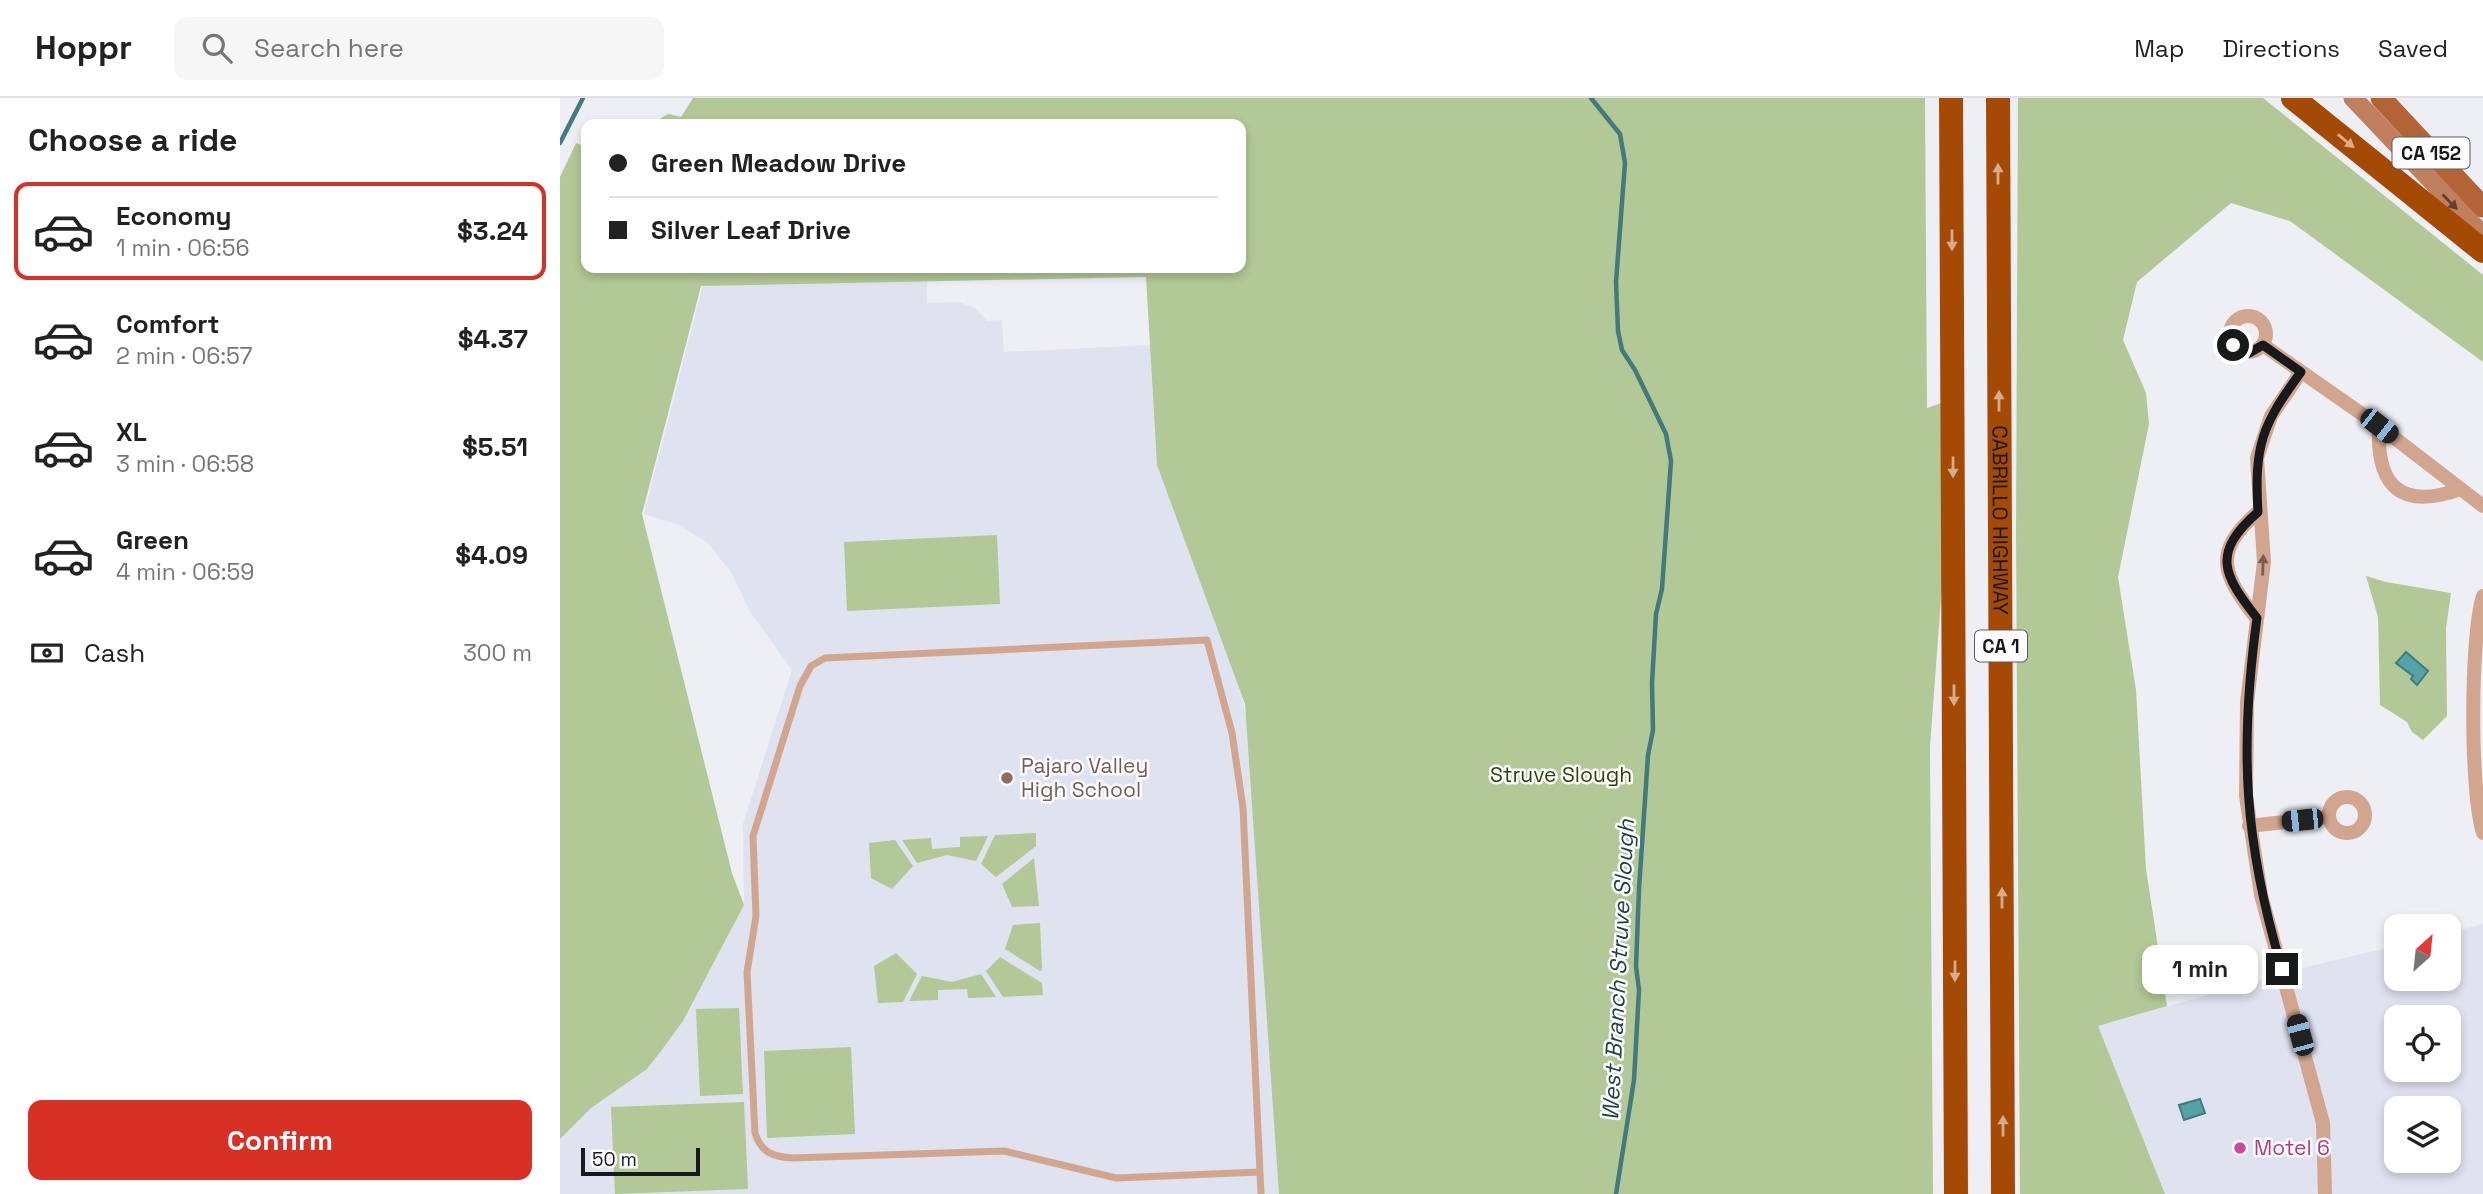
<!DOCTYPE html>
<html lang="en">
<head>
<meta charset="utf-8">
<style>
	:root { --surface:#fff; --page:#f6f6f6; --text:#222; --muted:#767676; --line:#e0e0e0; --accent:#d93025 }
	body { margin:0; font-family:"Space Grotesk",sans-serif; background:var(--page); color:var(--text); height:100vh; display:flex; flex-direction:column; font-size:26px; white-space:nowrap }
	* { box-sizing:border-box; margin:0 }
	p { font-size:23px; color:var(--muted) }
	.icon { flex:none; width:38px; height:38px; fill:none; stroke:currentColor; stroke-width:2; stroke-linecap:round; stroke-linejoin:round }
	.map { position:relative; flex:1; overflow:hidden }
	.side { display:flex; flex-direction:column; background:var(--surface); width:560px }
	.side>* { flex:none }
	.hud { position:absolute; left:21px; top:21px; width:665px; height:154px; border-radius:14px; box-shadow:0 4px 10px #0003; display:grid; align-content:center; height:154px; padding:0 28px; background:var(--surface) }
	.needle { width:46px; rotate:27deg }
	.buttons { position:absolute; left:1824px; top:816px; display:grid; gap:14px }
	.buttons a { display:grid; place-items:center; width:77px; height:77px; border-radius:14px; background:var(--surface); box-shadow:0 4px 10px #0003; font-size:35px }
	.scale { position:absolute; left:21px; bottom:18px; width:119px; box-sizing:border-box; padding-left:7px; border:4px solid #18191b; border-top:0; font-size:19px; line-height:24px; white-space:nowrap; color:#18191b; -webkit-text-stroke:5px #fcfcff; paint-order:stroke }
	.end { position:absolute; width:32px; height:32px; margin:-16px; border:9px solid #18191b; background:#fff; box-shadow:0 0 0 4px #fff }
	.from { border-radius:50% }
	.bubble { position:absolute; height:49px; border-radius:14px; background:var(--surface); box-shadow:0 4px 10px #0003; font-size:23px; font-weight:600; line-height:49px; text-align:center }
	.car { position:absolute; width:21px; height:42px; margin:-21px -10px; border-radius:9px; box-shadow:0 0 5px 2px #0007; background:linear-gradient(#222 24%,#8ab4d8 0 40%,#222 0 76%,#8ab4d8 0 86%,#222 0) }
	.hud b { display:flex; align-items:center; gap:24px; height:66px; font-size:26px }
	.hud b+b { border-top:2px solid var(--line) }
	.hud i { width:18px; height:18px; background:var(--text) }
	ul { padding:0; list-style:none }
	li { display:flex; align-items:center; gap:21px; height:98px; margin:0 14px 10px; padding:0 14px; border:4px solid transparent; border-radius:14px }
	li div { flex:1 }
	li b { display:block; font-size:26px }
	li em { font-style:normal; font-weight:600 }
	li.selected { border-color:var(--accent) }
	li>.icon { width:63px; height:63px; stroke-width:1.5 }
	h2 { padding:0 28px; font-size:32px; line-height:84px }
	.pay { display:flex; align-items:center; gap:18px; height:77px; padding:0 28px; font-size:26px }
	.pay p { margin-inline-start:auto }
	.action { display:flex; gap:14px; margin-top:auto; padding:14px 28px }
	.action a { flex:1; height:80px; border-radius:14px; background:var(--accent); color:#fff; font-size:28px; font-weight:600; line-height:80px; text-align:center }
	header { display:flex; align-items:center; gap:42px; box-sizing:border-box; height:98px; padding:0 35px; background:var(--surface); border-bottom:2px solid var(--line) }
	header strong { font-size:33px }
	nav { display:flex; gap:38px; margin-inline-start:auto; font-size:24px }
	.search { width:490px; height:63px; background:var(--page); display:flex; align-items:center; gap:18px; box-sizing:border-box; padding:0 24px; border-radius:14px; color:var(--muted); font-size:26px }
	main { display:flex; flex:1; min-height:0 }
	.map>svg:first-child { display:block }
	.built { fill:#dfe2ef; fill-rule:evenodd }
	.green { fill:#b2c896 }
	.water { fill:#54a3a7; stroke:#427a7d; stroke-width:2 }
	.lines { fill:none; stroke-linecap:round; stroke-linejoin:round }
	.stream { stroke:#427a7d; stroke-width:4.5 }
	.lane { stroke:#d2a58e; stroke-width:7 }
	.street { stroke:#d2a58e; stroke-width:14 }
	.secondary { stroke:#c07f5d; stroke-width:19 }
	.primary { stroke:#b26437; stroke-width:21 }
	.highway { stroke:#a54a05; stroke-width:24 }
	.oneway { fill:#d5ac8e }
	.oneway2 { fill:#5b4235 }
	.oneway3 { fill:#755f54 }
	.route { stroke:#18191b; stroke-width:9 }
	.education-dot { fill:#8d6e63; stroke:#fcfcff; stroke-width:2.5 }
	.hotel-dot { fill:#d1479c; stroke:#fcfcff; stroke-width:2.5 }
	.labels { text-anchor:middle; stroke-width:5; stroke-linejoin:round; paint-order:stroke }
	.shield { fill:#fcfcff; stroke:#5c5d5f; stroke-width:2 }
	.shield-label { font-size:19px; font-weight:bold; fill:#18191b }
	.street-label { font-size:21px; fill:#18191b; stroke:#fcfcff }
	.education-label { font-size:21px; fill:#785e54; stroke:#fcfcff; text-anchor:start }
	.park-label { font-size:21px; fill:#2f4305; stroke:#fcfcff }
	.hotel-label { font-size:21px; fill:#b23c85; stroke:#fcfcff; text-anchor:start }
	.water-label { font-size:23px; font-style:italic; fill:#1f4446; stroke:#fcfcff }
</style>
</head>
<body>
<header>
<strong>Hoppr</strong>
<div class="search"><svg class="icon" aria-label="search" viewBox="0 0 24 24"><circle cx="10" cy="10" r="6"/><path d="M15 15l6 6"/></svg>Search here</div>
<nav><a>Map</a><a>Directions</a><a>Saved</a></nav>
</header>
<main>
<section class="side">
<h2>Choose a ride</h2>
<ul>
<li class="selected"><svg class="icon" aria-label="car" viewBox="0 0 24 24"><path d="M5 17H2v-5l4-1 3-4h7l3 4 3 1v5h-3M9 17h6M6 11h13"/><circle cx="7" cy="17" r="2"/><circle cx="17" cy="17" r="2"/></svg><div><b>Economy</b><p>1 min · 06:56</p></div><em>$3.24</em></li>
<li><svg class="icon" aria-label="car" viewBox="0 0 24 24"><path d="M5 17H2v-5l4-1 3-4h7l3 4 3 1v5h-3M9 17h6M6 11h13"/><circle cx="7" cy="17" r="2"/><circle cx="17" cy="17" r="2"/></svg><div><b>Comfort</b><p>2 min · 06:57</p></div><em>$4.37</em></li>
<li><svg class="icon" aria-label="car" viewBox="0 0 24 24"><path d="M5 17H2v-5l4-1 3-4h7l3 4 3 1v5h-3M9 17h6M6 11h13"/><circle cx="7" cy="17" r="2"/><circle cx="17" cy="17" r="2"/></svg><div><b>XL</b><p>3 min · 06:58</p></div><em>$5.51</em></li>
<li><svg class="icon" aria-label="car" viewBox="0 0 24 24"><path d="M5 17H2v-5l4-1 3-4h7l3 4 3 1v5h-3M9 17h6M6 11h13"/><circle cx="7" cy="17" r="2"/><circle cx="17" cy="17" r="2"/></svg><div><b>Green</b><p>4 min · 06:59</p></div><em>$4.09</em></li>
</ul>
<div class="pay"><svg class="icon" aria-label="cash" viewBox="0 0 24 24"><path d="M3 7h18v10H3z"/><circle cx="12" cy="12" r="2"/></svg>Cash<p>300 m</p></div>
<div class="action"><a>Confirm</a></div>
</section>
<div class="map">
<svg width="1923" height="1096" viewBox="0 0 1923 1096">
	<rect width="100%" height="100%" fill="#edeff5"/>
	<!-- built -->
	<path class="built" d="M367,178V205L399,204L415,210L427,223L442,222L444,254L590,247L595,336L683,603L742,929L765,1096H0V1041L31,1010L87,971L123,923L184,807L183,726L232,572L189,512L171,474L147,444L116,426L84,416L143,187Z
		M1923,826V1096H1605L1538,928L1746,869L1836,848V880H1888V835ZM1836,919H1888V971H1836ZM1836,1010H1888V1062H1836Z"/>
	<!-- green -->
	<path class="green" d="M133,0H1365L1367,310L1390,302L1388,406L1370,649L1373,1096H719L685,606L597,367L586,179L141,188L82,416L172,775L184,807L123,923L101,953L87,971L31,1010L0,1041V79L16,45L26,49V170H681V26H91L108,16L121,19Z
		M1458,0H1703L1923,177V264L1730,123L1671,105L1577,184L1563,242L1586,295L1589,326L1558,479L1576,592L1586,771L1607,908L1538,928L1605,1096H1460L1456,434Z
		M437,437L440,506L287,513L284,444Z
		M1806,478L1826,484L1891,495L1886,530L1887,618L1863,642L1852,634L1847,624L1820,607L1818,519Z
		M476,735V748L436,779L421,766L435,737Z
		M428,738L416,763L387,757L357,765L342,742L371,740L372,751L400,749V739Z
		M335,742L353,768L332,791L311,780L309,745Z
		M474,760L479,808L452,809L442,786Z
		M480,825L482,872L480,873L445,851L453,827Z
		M336,855L357,876L343,904L318,905L314,868Z
		M440,859L482,885L483,897L443,899L426,873Z
		M421,876L436,899L408,900L407,891L378,892V902L349,903L362,878L392,884Z
		M179,910L183,996L140,998L136,911Z
		M291,949L295,1036L207,1040L204,953Z
		M184,1004L188,1091L55,1096L51,1009Z"/>
	<!-- water -->
	<path class="water" d="M1846,554L1868,573L1857,587L1851,581L1853,578L1836,565Z
		M1640,1001L1645,1015L1624,1022L1619,1007Z"/>
	<g class="lines">
		<!-- stream -->
		<path class="stream" d="M1031,0L1060,36L1065,65L1056,184L1058,233L1062,252L1075,272L1106,336L1111,363L1102,491L1096,516L1092,585L1093,632L1088,657L1079,791L1076,868L1079,892L1074,982L1056,1096
			M0,45L23,0"/>
		<!-- lane -->
		<path class="lane" d="M700,1074L556,1080L444,1053L233,1060C214,1059 201,1055 195,1035L187,874L196,818L193,738L240,588L251,568L265,560L647,542L672,635L683,710L701,1096"/>
		<!-- street -->
		<path class="street" d="M1670 236a18 18 0 1 1 36 0a18 18 0 1 1-36 0Z
			M1703,247L1819,328L1923,408
			M1741,274L1711,318L1697,360L1704,464L1687,604L1686,698L1701,797L1763,1025L1765,1096
			M1819,328C1816,390 1842,412 1901,391
			M1923,498C1910,540 1910,693 1923,735
			M1697,521C1663,477 1651,455 1698,414
			M1769 717a18 18 0 1 1 36 0a18 18 0 1 1-36 0Z
			M1689,728L1769,719"/>
		<!-- secondary -->
		<path class="secondary" d="M1793,0L1923,137"/>
		<!-- primary -->
		<path class="primary" d="M1821,0L1923,109"/>
		<!-- highway -->
		<g class="highway">
			<path d="M1391,0L1396,1096"/>
			<path id="s1" d="M1438,0L1443,1096"/>
			<path d="M1733,0L1923,153"/>
		</g>
	</g>
	<!-- one-way arrows -->
	<defs><path id="oneway-solid" d="M-6-.8H1V-3.2L6.5 0L1 3.2V.8H-6Z" transform="scale(1.75)"/></defs>
	<g class="oneway">
		<use href="#oneway-solid" transform="translate(1786 43) rotate(39)"/>
		<use href="#oneway-solid" transform="translate(1438 76) rotate(-90)"/>
		<use href="#oneway-solid" transform="translate(1392 142) rotate(90)"/>
		<use href="#oneway-solid" transform="translate(1439 303) rotate(-90)"/>
		<use href="#oneway-solid" transform="translate(1393 369) rotate(90)"/>
		<use href="#oneway-solid" transform="translate(1394 597) rotate(90)"/>
		<use href="#oneway-solid" transform="translate(1442 800) rotate(-90)"/>
		<use href="#oneway-solid" transform="translate(1395 873) rotate(90)"/>
		<use href="#oneway-solid" transform="translate(1443 1028) rotate(-90)"/>
	</g>
	<use class="oneway2" href="#oneway-solid" transform="translate(1890 104) rotate(45)"/>
	<use class="oneway3" href="#oneway-solid" transform="translate(1703 467) rotate(-88)"/>
	<g class="lines">
		<!-- route -->
		<path class="route" d="M1673,247L1689,255L1703,247L1741,274C1702,327 1694,347 1698,414C1651,455 1663,477 1697,520C1679,651 1684,744 1722,871"/>
	</g>
	<!-- markers -->
	<circle class="education-dot" cx="447" cy="680" r="7"/>
	<circle class="hotel-dot" cx="1680" cy="1050" r="7"/>
	<g class="labels">
		<!-- shield labels -->
		<g class="shield">
			<rect x="1832.5" y="39.5" width="77" height="31" rx="5"/>
			<rect x="1415" y="532.5" width="52" height="31" rx="5"/>
		</g>
		<g class="shield-label">
			<text x="1871" y="62">CA 152</text>
			<text x="1441" y="555">CA 1</text>
		</g>
		<!-- street labels -->
		<g class="street-label">
			<text dy="7" stroke="none"><textPath href="#s1" startOffset="422">CABRILLO HIGHWAY</textPath></text>
		</g>
		<!-- education labels -->
		<g class="education-label">
			<text x="461" y="675">Pajaro Valley<tspan x="461" dy="24">High School</tspan></text>
		</g>
		<!-- park labels -->
		<g class="park-label">
			<text x="1001" y="684">Struve Slough</text>
		</g>
		<!-- hotel labels -->
		<g class="hotel-label">
			<text x="1694" y="1057">Motel 6</text>
		</g>
		<!-- water labels -->
		<g class="water-label">
			<text transform="translate(1058 872) rotate(-87)" y="8">West Branch Struve Slough</text>
		</g>
	</g>
</svg>
<div class="buttons">
<a><svg class="needle" viewBox="-14 -14 28 28"><path d="M0-13l5 13h-10z" fill="#e53935"/><path d="M0 13l5-13h-10z" fill="#767676"/></svg></a>
<a><svg class="icon" aria-label="locate" viewBox="0 0 24 24"><circle cx="12" cy="12" r="6"/><path d="M12 2v4M12 18v4M2 12h4M18 12h4"/></svg></a>
<a><svg class="icon" aria-label="layers" viewBox="0 0 24 24"><path d="M12 4l9 5-9 5-9-5zM3 14l9 5 9-5"/></svg></a>
</div>
<div class="scale">50 m</div>
<i class="end from" style="left:1673px;top:247px"></i>
<i class="end" style="left:1722px;top:871px"></i>
<div class="bubble" style="left:1582px;top:847px;width:116px">1 min</div>
<i class="car" style="left:1819px;top:328px;rotate:128deg"></i>
<i class="car" style="left:1742px;top:722px;rotate:264deg"></i>
<i class="car" style="left:1740px;top:937px;rotate:345deg"></i>
<div class="hud">
<b><i class="from"></i>Green Meadow Drive</b>
<b><i></i>Silver Leaf Drive</b>
</div>
</div>
</main>
</body>
</html>
